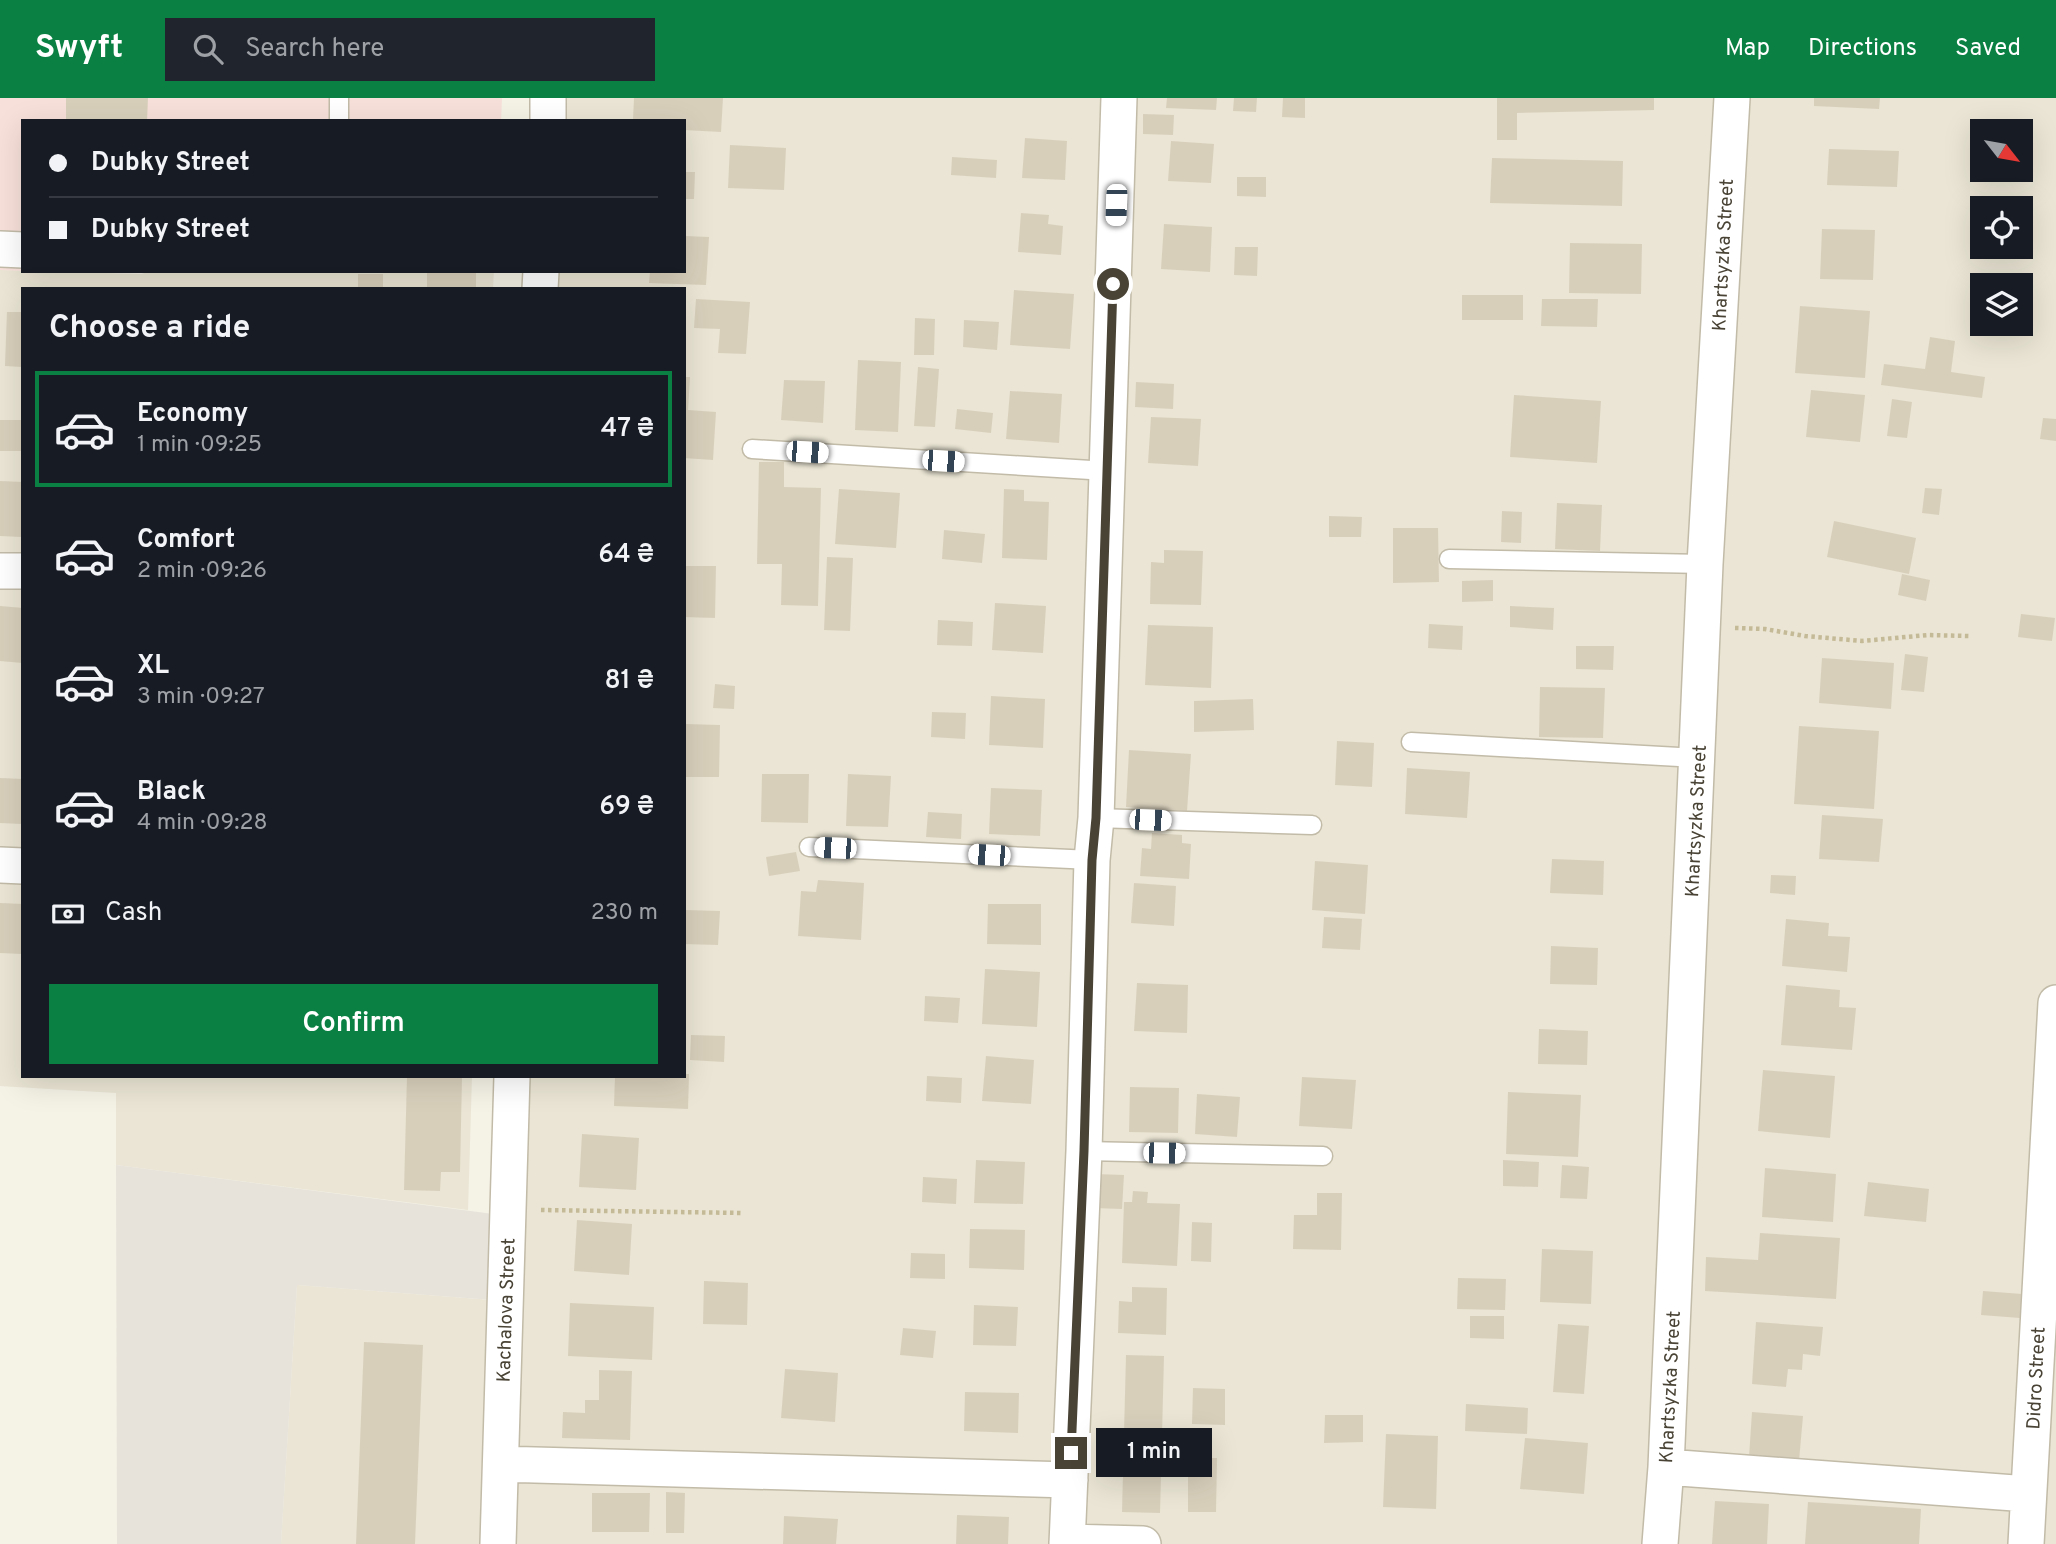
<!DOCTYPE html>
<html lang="en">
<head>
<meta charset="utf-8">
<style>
	:root { --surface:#171b24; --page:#20242c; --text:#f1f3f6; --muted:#9ea1a6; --line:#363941; --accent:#0b8043 }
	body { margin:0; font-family:Overpass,sans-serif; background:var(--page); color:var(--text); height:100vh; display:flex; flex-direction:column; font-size:26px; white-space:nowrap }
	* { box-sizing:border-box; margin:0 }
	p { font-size:23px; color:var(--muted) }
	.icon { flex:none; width:38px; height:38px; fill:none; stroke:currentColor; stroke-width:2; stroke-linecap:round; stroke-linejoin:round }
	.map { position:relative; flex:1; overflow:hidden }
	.side { position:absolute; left:21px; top:189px; width:665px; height:791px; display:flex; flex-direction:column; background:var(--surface); border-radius:0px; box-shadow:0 7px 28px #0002 }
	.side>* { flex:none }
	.top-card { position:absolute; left:21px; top:21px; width:665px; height:154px; border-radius:0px; box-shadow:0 7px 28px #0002; display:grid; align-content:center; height:154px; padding:0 28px; background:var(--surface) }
	.needle { width:46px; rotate:121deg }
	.tools { position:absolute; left:1970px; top:21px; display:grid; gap:14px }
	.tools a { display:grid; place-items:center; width:63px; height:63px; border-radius:0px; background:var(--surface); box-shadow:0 7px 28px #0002; font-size:35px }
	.end { position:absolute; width:32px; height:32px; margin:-16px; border:9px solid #494335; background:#fff; box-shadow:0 0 0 4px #fff }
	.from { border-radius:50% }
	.bubble { position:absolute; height:49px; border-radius:0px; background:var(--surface); box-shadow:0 7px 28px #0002; font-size:23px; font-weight:600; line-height:49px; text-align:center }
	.car { position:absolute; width:21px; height:42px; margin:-21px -10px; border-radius:9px; box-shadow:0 0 5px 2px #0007; background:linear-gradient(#fff 24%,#345 0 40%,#fff 0 76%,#345 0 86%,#fff 0) }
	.top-card b { display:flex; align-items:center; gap:24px; height:66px; font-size:26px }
	.top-card b+b { border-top:2px solid var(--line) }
	.top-card i { width:18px; height:18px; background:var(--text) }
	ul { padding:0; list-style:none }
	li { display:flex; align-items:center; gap:21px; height:116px; margin:0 14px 10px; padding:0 14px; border:4px solid transparent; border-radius:0px }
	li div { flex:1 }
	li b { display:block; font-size:26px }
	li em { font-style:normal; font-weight:600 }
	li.selected { border-color:var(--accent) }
	li>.icon { width:63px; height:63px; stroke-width:1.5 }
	h2 { padding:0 28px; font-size:32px; line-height:84px }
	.pay { display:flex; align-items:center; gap:18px; height:77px; padding:0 28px; font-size:26px }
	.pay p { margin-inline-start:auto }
	.primary-button { display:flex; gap:14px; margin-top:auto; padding:14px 28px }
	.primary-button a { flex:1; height:80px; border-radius:0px; background:var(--accent); color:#fff; font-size:28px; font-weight:600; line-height:80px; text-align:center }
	header { display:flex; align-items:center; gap:42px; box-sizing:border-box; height:98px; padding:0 35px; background:var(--accent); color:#fff }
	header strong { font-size:33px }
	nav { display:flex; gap:38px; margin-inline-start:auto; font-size:24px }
	.search { width:490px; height:63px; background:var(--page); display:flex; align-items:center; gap:18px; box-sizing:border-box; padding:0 24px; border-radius:0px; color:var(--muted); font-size:26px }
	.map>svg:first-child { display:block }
	.residential { fill:#eae5d4; fill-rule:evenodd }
	.industrial { fill:#e7e3db }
	.medical { fill:#f7e0d9 }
	.building { fill:#d8cfbb }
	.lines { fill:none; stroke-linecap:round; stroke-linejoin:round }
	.lane-casing { stroke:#c2bba8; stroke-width:21 }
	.street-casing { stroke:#c2bba8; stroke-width:38 }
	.path { stroke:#c5ba97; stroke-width:4.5; stroke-dasharray:3.5 3.5; stroke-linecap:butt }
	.lane { stroke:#fff; stroke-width:18 }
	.street { stroke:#fff; stroke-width:35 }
	.route { stroke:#494335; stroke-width:9 }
	.labels { text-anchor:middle; stroke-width:5; stroke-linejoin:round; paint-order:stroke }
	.street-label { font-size:19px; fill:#494335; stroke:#fff }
</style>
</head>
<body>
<header>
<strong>Swyft</strong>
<div class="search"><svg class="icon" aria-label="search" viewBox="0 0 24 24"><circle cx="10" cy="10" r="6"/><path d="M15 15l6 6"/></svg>Search here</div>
<nav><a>Map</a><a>Directions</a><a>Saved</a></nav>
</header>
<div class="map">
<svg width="2056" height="1446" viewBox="0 0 2056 1446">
	<rect width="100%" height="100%" fill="#f5f2e6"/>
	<!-- residential -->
	<path class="residential" d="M548,0H2056V1446H281L297,1187L504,1203L512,978H684V191H540L541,173H684V23H548ZM1983,33H2021V72H1983ZM1983,110H2021V149H1983ZM1983,187H2021V226H1983Z
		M0,172L141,176L151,173H494L493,191H23V978H472L468,1112L116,1067V995L0,988Z"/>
	<!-- industrial -->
	<path class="industrial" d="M116,1067L509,1118L505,1203L297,1187L281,1446H117Z"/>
	<!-- medical -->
	<path class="medical" d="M0,0H502L501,23H23V173L0,172Z"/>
	<!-- building -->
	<path class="building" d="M66,0H148L147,23H66Z
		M634,0H723L721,34L684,32V23H633Z
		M1167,0H1217L1216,12L1166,10Z
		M1234,0H1257L1256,14L1233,13Z
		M1283,0H1305V20L1282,19Z
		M1497,0H1654V12L1517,15V42H1497Z
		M1814,0H1880L1879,11L1814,8Z
		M1143,16L1174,17L1173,37L1143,36Z
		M1025,40L1067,43L1065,82L1022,80Z
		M1171,43L1214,46L1211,85L1168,83Z
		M730,47L786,50L784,92L728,90Z
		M1829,51L1899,53L1897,89L1827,87Z
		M952,59L997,62L996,80L951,77Z
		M1492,60L1623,63L1622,108L1490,105Z
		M684,74H695L694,101H684Z
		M1237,79H1266V99L1237,98Z
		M1021,115L1049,117L1048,126L1063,128L1061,157L1018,154Z
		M1164,126L1212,129L1210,174L1161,171Z
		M1822,131L1875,132L1873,182L1820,181Z
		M684,138L709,139L706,187L649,185L650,173H684Z
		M1570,145L1642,146L1641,196L1569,195Z
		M1235,149H1258L1257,178L1234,177Z
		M427,173H476V191H427Z
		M358,176H383V191H358Z
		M1014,192L1074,196L1070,251L1010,247Z
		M1462,197H1523V222H1462Z
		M696,201L750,204L746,256L718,255L720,231L694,230Z
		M1542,201H1598L1597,229L1541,228Z
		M1800,208L1870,213L1865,280L1795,275Z
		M7,214H23V269L5,268Z
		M915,220L935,221L934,257H914Z
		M964,222L999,224L997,252L963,249Z
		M1930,239L1955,243L1951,274L1985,279L1982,300L1881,287L1884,266L1925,271Z
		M858,262L901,264L898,334L855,332Z
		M918,269L939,271L935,329L914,328Z
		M684,279H690L688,312L716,314L713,362L684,360Z
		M784,282L825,283L823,325L781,322Z
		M1136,284L1174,286L1173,311L1135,309Z
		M1811,292L1865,297L1860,344L1806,339Z
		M1010,293L1062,296L1059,345L1006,341Z
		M1514,297L1601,303L1597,365L1510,359Z
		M1892,301L1912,304L1907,340L1887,338Z
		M957,311L993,315L991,335L955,331Z
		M1151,319L1201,321L1198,368L1148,365Z
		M2043,320L2056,321V343L2040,341Z
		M0,322H22L21,353H0Z
		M759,364H784V389L821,390L818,508L781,507L782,466H757Z
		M0,383L23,384V439L0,438Z
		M1925,390L1942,391L1939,417L1922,415Z
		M839,391L900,395L896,450L835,446Z
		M1004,391L1024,392V403L1049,404L1047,462L1002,460Z
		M1557,405L1602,407L1600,453L1555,451Z
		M1502,413L1522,414L1521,445L1501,444Z
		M1329,418L1362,419L1361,439H1329Z
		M1834,423L1916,440L1909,476L1827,459Z
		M1393,430H1438L1439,484L1393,485Z
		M944,432L985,436L982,465L942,461Z
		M1164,452L1203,453L1201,507L1150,506L1151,464L1164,465Z
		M827,459L853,460L850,533L824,532Z
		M684,468H716L715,520L684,519Z
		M1902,476L1930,482L1926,503L1898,497Z
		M1493,482V503L1462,504V483Z
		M995,505L1046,508L1043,555L992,552Z
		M0,508L23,510V565L0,563Z
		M1510,508L1554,510L1553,532L1510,529Z
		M2021,516L2055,520L2052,543L2018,539Z
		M938,522L973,524L972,548L937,547Z
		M1429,526L1463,528L1462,552L1428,550Z
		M1148,527L1213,529L1211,590L1145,587Z
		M1576,548H1614L1613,572L1576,571Z
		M1905,556L1928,559L1924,594L1901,592Z
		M1822,560L1894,565L1891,611L1819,605Z
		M715,586L735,588L734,611L713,610Z
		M1540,589L1605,590L1603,640L1539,639Z
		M991,598L1045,601L1043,650L989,647Z
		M1253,601L1254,632L1194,634V603Z
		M932,614L966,615L965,641L931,639Z
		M684,626L720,627L719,679H684Z
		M1799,628L1879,633L1874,711L1794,706Z
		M1337,643L1374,645L1372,689L1335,687Z
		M1129,652L1191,656L1187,713L1126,709Z
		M1407,670L1470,674L1467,720L1405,716Z
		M762,676H809L808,725L761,724Z
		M848,676L891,678L888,729L846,728Z
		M0,680L23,681V726L0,725Z
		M991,690L1042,692L1040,738L989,736Z
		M928,714L962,716L961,741L926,739Z
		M1822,717L1883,721L1879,764L1819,761Z
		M1152,735L1182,737V745L1191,746L1189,781L1140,778L1142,750L1151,751Z
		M796,754L800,773L769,778L766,759Z
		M1552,761L1604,763L1603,797L1550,795Z
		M1315,763L1368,767L1365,816L1312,812Z
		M1771,777L1796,778L1795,797L1770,795Z
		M818,782L864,785L861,842L798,838L801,793L816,794Z
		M1134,785L1176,788L1174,828L1131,825Z
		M0,805L23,806V856L0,855Z
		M988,806H1041V847L987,846Z
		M684,812L720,813L718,847L684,846Z
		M1324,819L1362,821L1360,852L1322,850Z
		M1786,821L1829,825L1828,838L1850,839L1847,874L1782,868Z
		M1551,848L1598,850L1597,887L1550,886Z
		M985,871L1040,874L1037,929L982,926Z
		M1137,885L1188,887L1187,935L1134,933Z
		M1786,887L1840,892L1839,909L1856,910L1852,952L1781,947Z
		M925,898L960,900L958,925L924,923Z
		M1539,931L1588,933L1587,967L1538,966Z
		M691,937L725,938L724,964L690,962Z
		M986,958L1034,962L1031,1006L982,1003Z
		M1763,972L1835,978L1830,1040L1758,1033Z
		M684,976H689L688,1011L614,1008L615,978H684Z
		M407,978H462L460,1074H441L440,1093L404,1092Z
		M927,978L962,980L961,1005L926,1003Z
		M1302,979L1356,982L1352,1031L1299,1028Z
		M1130,989L1179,990L1178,1035L1129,1034Z
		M1508,994L1581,997L1578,1059L1506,1056Z
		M1197,996L1240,999L1237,1039L1195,1036Z
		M582,1036L639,1040L636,1092L579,1089Z
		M976,1062L1025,1064L1023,1106L974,1105Z
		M1503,1062L1539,1064L1538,1089L1503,1088Z
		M1562,1067L1589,1069L1587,1101L1560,1100Z
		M1765,1070L1836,1076L1833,1124L1762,1119Z
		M1095,1076L1124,1077L1122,1111L1094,1110Z
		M923,1079L957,1081L956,1106L922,1104Z
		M1868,1084L1929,1091L1926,1124L1864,1118Z
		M1133,1093L1148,1094L1147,1105L1180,1106L1177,1168L1122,1165L1124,1104H1132Z
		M1317,1095H1342L1341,1152L1293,1151L1294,1117H1317Z
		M577,1122L632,1126L629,1177L574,1173Z
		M1192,1124L1212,1125L1211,1164L1191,1163Z
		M970,1131L1025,1132L1024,1172L969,1170Z
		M1760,1135L1840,1140L1836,1201L1705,1193L1706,1159L1758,1162Z
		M1542,1151L1593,1153L1591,1206L1540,1204Z
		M911,1155L945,1156V1181L910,1180Z
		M1458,1180L1506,1181L1505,1212L1457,1211Z
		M704,1183L748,1185L747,1227L703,1226Z
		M1132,1189L1167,1190L1166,1237L1118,1235L1119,1203L1132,1204Z
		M1983,1193L2022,1196L2020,1220L1981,1217Z
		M570,1205L654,1209L652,1262L568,1258Z
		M974,1207L1018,1209L1016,1248L973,1247Z
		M1470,1218H1504V1241L1470,1240Z
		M1756,1224L1823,1229L1820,1258L1803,1256L1802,1272L1788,1271L1786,1289L1752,1286Z
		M1558,1226L1589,1228L1584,1296L1553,1294Z
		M903,1230L936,1233L933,1260L900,1257Z
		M364,1244L423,1247L415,1446H356Z
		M1126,1257L1164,1258L1160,1415L1122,1414Z
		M785,1271L838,1275L835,1324L781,1320Z
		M599,1272L632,1273L630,1342L562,1340L563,1314L585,1315V1302H599Z
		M1193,1290L1225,1291V1327L1192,1326Z
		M965,1294L1019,1295L1018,1335L964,1333Z
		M1466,1306L1528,1310L1527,1336L1465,1333Z
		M1752,1314L1803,1318L1799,1363L1749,1359Z
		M1325,1317H1363V1344L1324,1345Z
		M1386,1336L1438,1338L1436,1411L1383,1409Z
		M1525,1340L1588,1345L1584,1396L1520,1391Z
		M1188,1360H1217L1216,1414H1188Z
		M666,1394L685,1395L684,1435H666Z
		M592,1395H650L649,1434H592Z
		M1715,1403L1769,1406L1767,1446H1712Z
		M1808,1404L1921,1411L1919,1446H1805Z
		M957,1417L1009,1419L1008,1446H956Z
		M784,1418L838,1421L836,1446H783Z"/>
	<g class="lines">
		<defs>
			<path id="lane" d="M339,0V23
				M752,351L1107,373
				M1449,461L1705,466
				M1411,644L1697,660
				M1096,720L1312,727
				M809,749L1092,762
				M1084,1053L1323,1058"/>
			<path id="street" d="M548,23V0
				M0,151L23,152
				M540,191L541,173
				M0,473H23
				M0,767L23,768
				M502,1366L1070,1382
				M1666,1369L2028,1396
				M1067,1444L1143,1446
				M498,1446L512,978
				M1067,1446L1084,1053L1092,762L1096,720L1119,0
				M1660,1446L1666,1369L1705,466L1732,0
				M2026,1446L2056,905"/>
		</defs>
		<!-- lane casing -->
		<use href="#lane" class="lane-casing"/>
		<!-- street casing -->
		<use href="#street" class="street-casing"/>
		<!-- path -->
		<path class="path" d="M1735,530L1765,531L1805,538L1862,543L1928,537L1969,538
			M541,1112L742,1115"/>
		<!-- lane -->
		<use href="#lane" class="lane"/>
		<!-- street -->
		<use href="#street" class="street"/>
	</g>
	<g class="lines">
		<!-- route -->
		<path class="route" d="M1071,1355L1084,1053L1092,762L1096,720L1113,186"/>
	</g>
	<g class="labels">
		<!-- street labels -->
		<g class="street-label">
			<text transform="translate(1722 157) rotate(-87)" y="7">Khartsyzka Street</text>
			<text transform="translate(1695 723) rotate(-87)" y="7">Khartsyzka Street</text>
			<text transform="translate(505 1212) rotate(-88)" y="7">Kachalova Street</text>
			<text transform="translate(2035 1280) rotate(-87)" y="7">Didro Street</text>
			<text transform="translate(1669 1289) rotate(-87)" y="7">Khartsyzka Street</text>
		</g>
	</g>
</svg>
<div class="tools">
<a><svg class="needle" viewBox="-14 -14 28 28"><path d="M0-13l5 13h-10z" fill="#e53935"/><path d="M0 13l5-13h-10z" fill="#9ea1a6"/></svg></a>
<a><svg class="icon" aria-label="locate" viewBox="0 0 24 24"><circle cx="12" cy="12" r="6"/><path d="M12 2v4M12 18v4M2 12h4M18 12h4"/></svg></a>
<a><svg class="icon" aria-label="layers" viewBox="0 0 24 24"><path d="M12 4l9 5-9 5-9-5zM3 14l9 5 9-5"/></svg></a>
</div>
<i class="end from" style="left:1113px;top:186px"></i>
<i class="end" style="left:1071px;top:1355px"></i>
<div class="bubble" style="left:1096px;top:1330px;width:116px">1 min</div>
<i class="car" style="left:1116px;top:107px;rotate:182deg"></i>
<i class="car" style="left:807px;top:354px;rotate:94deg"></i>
<i class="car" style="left:943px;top:363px;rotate:94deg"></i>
<i class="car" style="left:1150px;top:722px;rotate:92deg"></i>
<i class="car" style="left:835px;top:750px;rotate:272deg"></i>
<i class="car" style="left:989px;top:757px;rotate:273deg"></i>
<i class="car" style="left:1164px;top:1055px;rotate:91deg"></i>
<div class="top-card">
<b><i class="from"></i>Dubky Street</b>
<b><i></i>Dubky Street</b>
</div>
<section class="side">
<h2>Choose a ride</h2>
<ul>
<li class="selected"><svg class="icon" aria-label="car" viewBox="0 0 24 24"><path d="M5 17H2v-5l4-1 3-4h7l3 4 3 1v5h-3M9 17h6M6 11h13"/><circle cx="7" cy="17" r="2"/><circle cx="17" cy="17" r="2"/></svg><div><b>Economy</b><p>1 min · 09:25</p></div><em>47 ₴</em></li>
<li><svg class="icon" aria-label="car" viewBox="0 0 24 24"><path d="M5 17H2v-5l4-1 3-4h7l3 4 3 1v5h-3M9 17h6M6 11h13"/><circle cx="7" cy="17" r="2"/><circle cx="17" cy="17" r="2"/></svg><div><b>Comfort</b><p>2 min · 09:26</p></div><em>64 ₴</em></li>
<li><svg class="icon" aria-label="car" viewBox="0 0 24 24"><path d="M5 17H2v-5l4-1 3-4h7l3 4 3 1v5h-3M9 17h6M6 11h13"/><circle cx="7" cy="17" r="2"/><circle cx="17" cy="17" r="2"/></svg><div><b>XL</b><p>3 min · 09:27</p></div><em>81 ₴</em></li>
<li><svg class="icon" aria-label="car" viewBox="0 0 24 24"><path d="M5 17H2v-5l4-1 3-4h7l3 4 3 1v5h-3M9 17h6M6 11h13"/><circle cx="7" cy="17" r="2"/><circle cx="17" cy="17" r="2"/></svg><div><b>Black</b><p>4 min · 09:28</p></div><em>69 ₴</em></li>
</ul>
<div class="pay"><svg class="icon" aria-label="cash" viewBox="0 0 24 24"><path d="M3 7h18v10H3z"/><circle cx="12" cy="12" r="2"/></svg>Cash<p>230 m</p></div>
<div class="primary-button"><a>Confirm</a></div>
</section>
</div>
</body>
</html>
